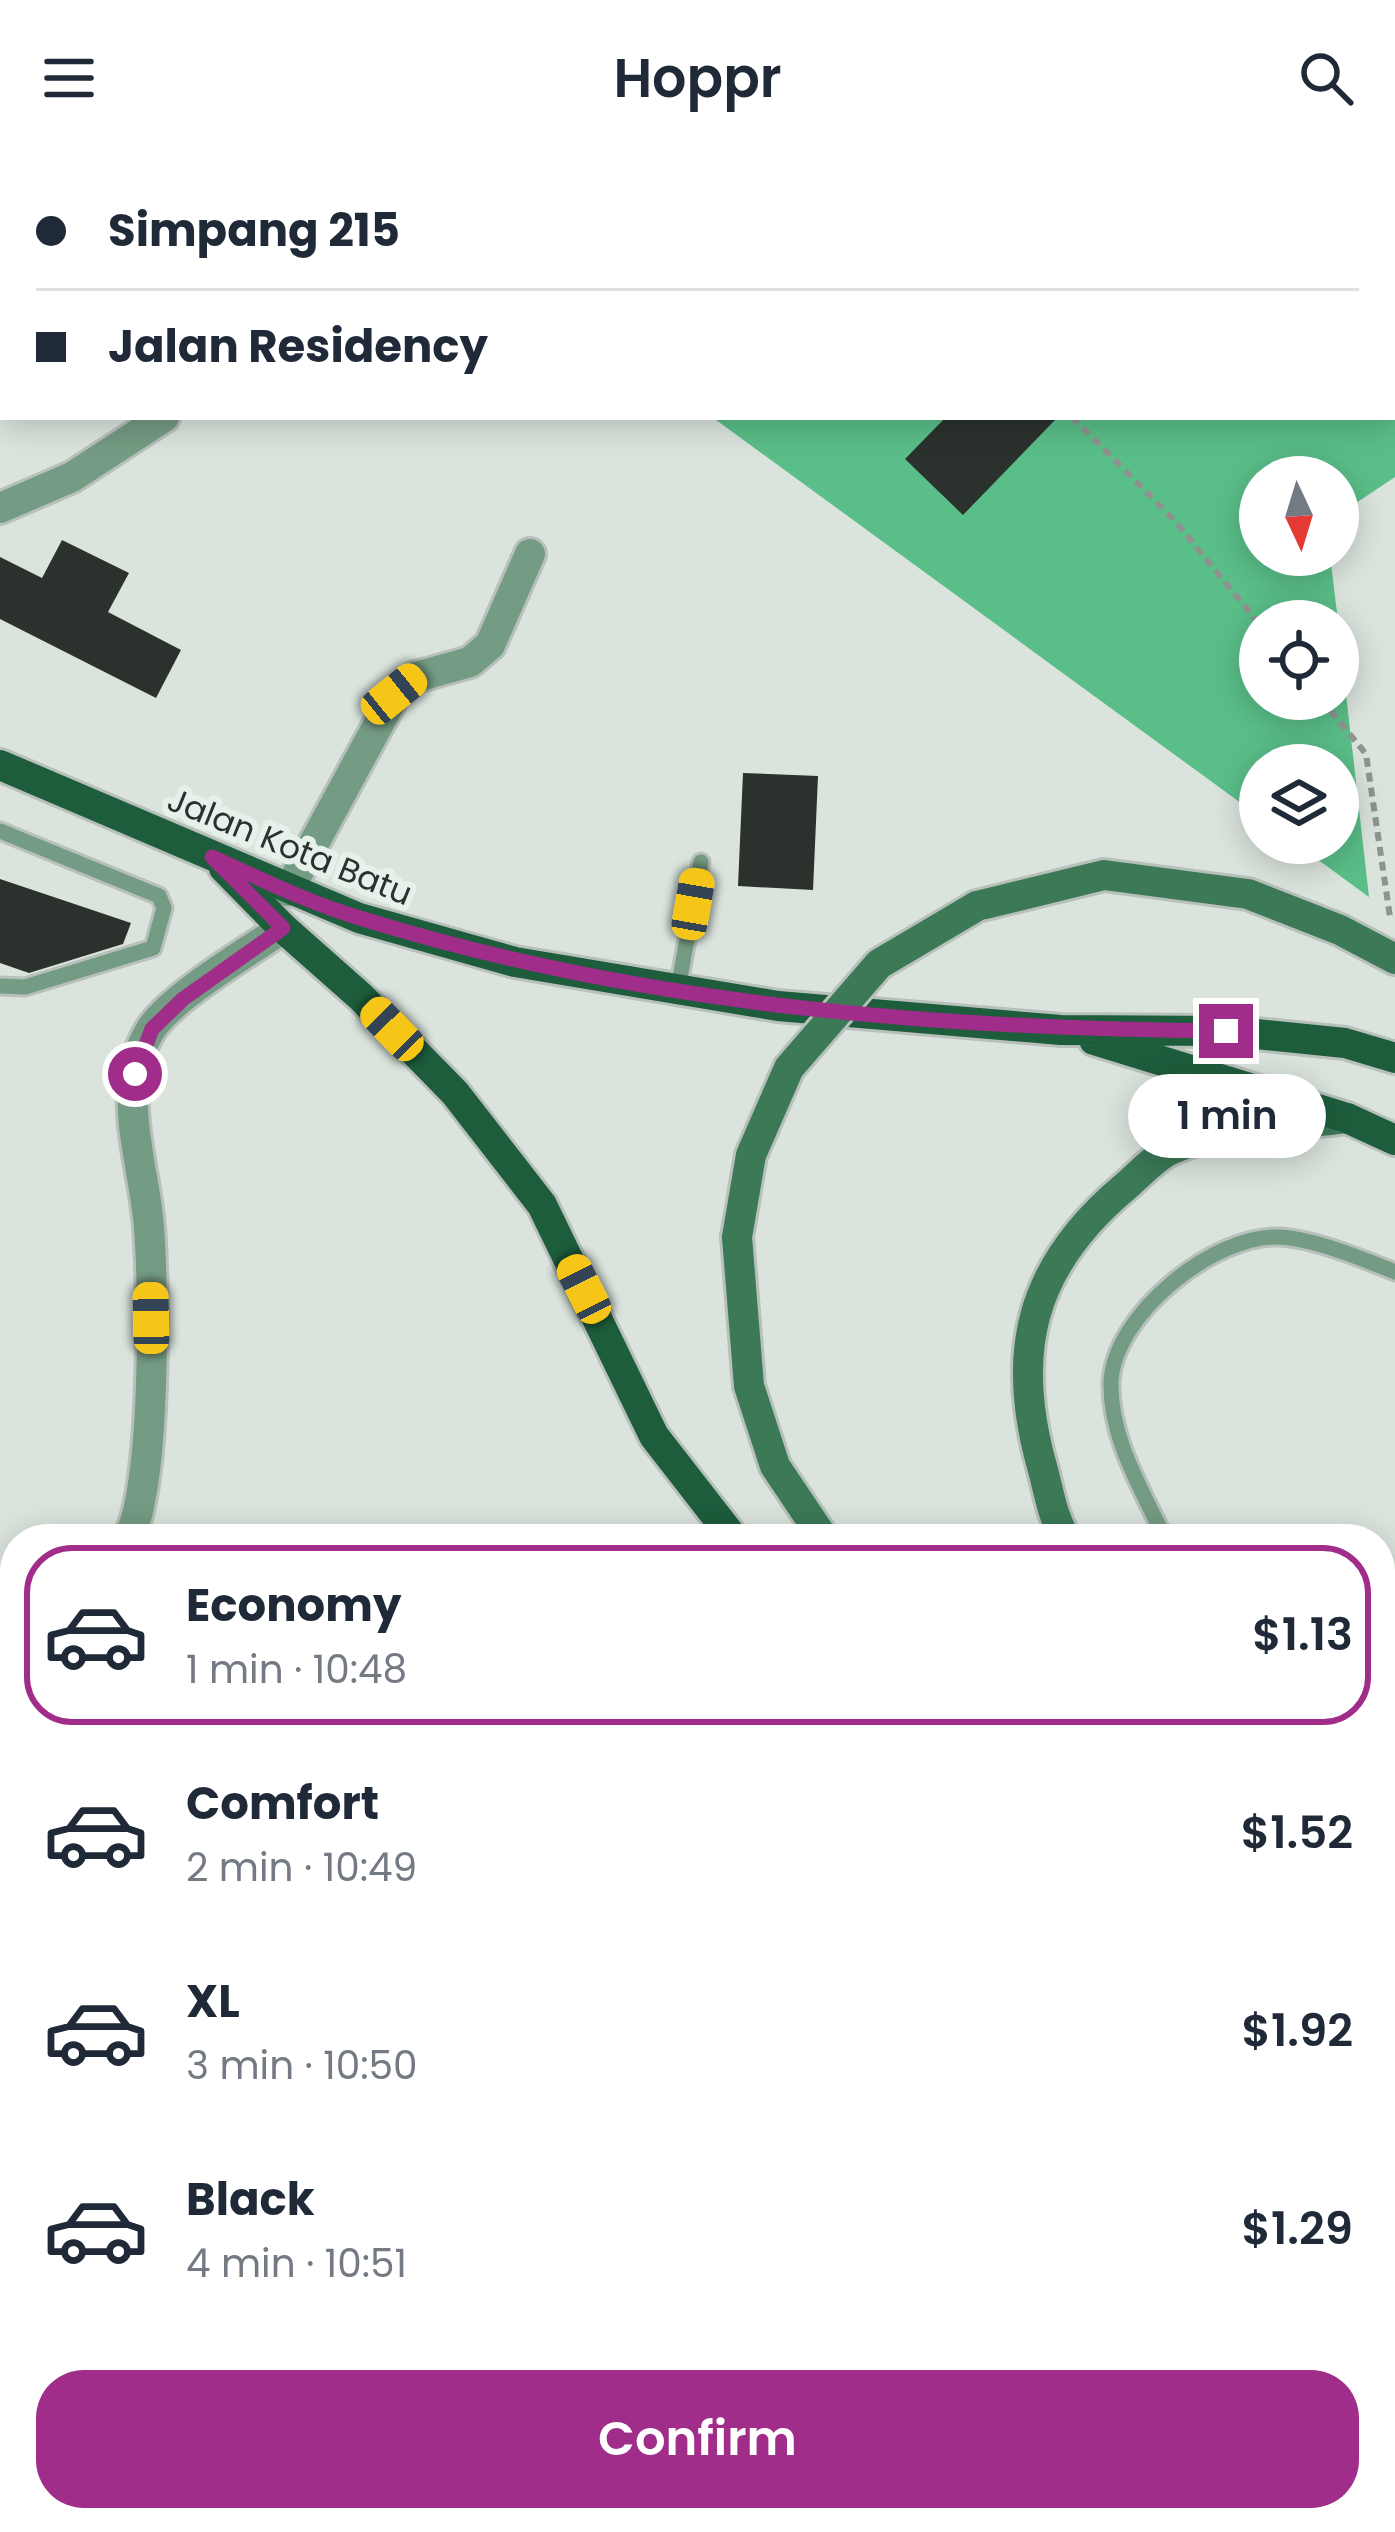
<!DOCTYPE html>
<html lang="en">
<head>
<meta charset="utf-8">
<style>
	:root { --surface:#fff; --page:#f6f6f7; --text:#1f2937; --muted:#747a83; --line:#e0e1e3; --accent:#a02d89 }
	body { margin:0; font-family:Poppins,sans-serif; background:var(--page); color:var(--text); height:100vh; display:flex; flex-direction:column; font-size:45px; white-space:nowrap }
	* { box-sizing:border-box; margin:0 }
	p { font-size:39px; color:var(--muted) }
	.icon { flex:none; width:66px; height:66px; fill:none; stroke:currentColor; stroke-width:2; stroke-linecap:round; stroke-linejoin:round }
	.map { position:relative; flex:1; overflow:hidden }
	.sheet { position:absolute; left:0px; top:1368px; width:1395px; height:1008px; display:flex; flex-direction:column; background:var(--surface); border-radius:48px 48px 0 0; box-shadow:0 6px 30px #0003 }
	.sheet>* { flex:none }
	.banner { position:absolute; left:0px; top:0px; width:1395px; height:264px; box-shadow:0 6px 30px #0003; display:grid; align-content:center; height:264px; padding:0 36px; background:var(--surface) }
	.needle { width:78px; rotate:176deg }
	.controls { position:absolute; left:1239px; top:300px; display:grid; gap:24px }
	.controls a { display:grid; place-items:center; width:120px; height:120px; border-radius:50%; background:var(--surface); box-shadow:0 6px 30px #0003; font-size:60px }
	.end { position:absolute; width:54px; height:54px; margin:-27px; border:15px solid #a02d89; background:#fff; box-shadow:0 0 0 6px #fff }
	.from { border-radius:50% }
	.bubble { position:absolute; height:84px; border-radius:42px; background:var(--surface); box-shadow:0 6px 30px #0003; font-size:39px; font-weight:600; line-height:84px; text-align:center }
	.car { position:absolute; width:36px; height:72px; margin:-36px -18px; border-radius:15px; box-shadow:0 0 9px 3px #0007; background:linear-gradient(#f5c518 24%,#345 0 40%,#f5c518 0 76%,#345 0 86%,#f5c518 0) }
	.banner b { display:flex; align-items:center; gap:42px; height:114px; font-size:45px }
	.banner b+b { border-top:3px solid var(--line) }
	.banner i { width:30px; height:30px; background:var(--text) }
	ul { padding:21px 0 0; list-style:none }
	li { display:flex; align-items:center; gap:36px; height:180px; margin:0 24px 18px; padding:0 12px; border:6px solid transparent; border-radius:48px }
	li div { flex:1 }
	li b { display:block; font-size:45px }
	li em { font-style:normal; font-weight:600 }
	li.current { border-color:var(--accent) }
	li>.icon { width:108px; height:108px; stroke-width:1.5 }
	.cta { display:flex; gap:24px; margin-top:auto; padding:24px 36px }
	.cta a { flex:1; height:138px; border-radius:48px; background:var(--accent); color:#fff; font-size:48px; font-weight:600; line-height:138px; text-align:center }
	header { display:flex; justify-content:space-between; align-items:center; height:156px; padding:0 36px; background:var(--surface); font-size:54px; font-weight:600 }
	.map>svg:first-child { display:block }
	.forest { fill:#50b67f }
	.water { fill:#5abe88 }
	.building { fill:#2b322e }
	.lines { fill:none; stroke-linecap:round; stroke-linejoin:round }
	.service-casing { stroke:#b7c0ba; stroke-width:21 }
	.minor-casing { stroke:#b7c0ba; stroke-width:36 }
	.secondary-casing { stroke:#b7c0ba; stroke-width:36 }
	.primary-casing { stroke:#b7c0ba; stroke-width:36 }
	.path { stroke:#8d948f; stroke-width:6; stroke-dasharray:9 6; stroke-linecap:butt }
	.service { stroke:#749b83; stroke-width:15 }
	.minor { stroke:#749b83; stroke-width:30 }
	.secondary { stroke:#3b7957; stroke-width:30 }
	.primary { stroke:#1d5d3c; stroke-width:30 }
	.secondary-bridge-casing { stroke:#b7c0ba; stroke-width:36; stroke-linecap:butt }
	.secondary-bridge { stroke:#3b7957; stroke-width:30 }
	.route { stroke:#a02d89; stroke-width:15 }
	.labels { text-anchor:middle; stroke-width:12; stroke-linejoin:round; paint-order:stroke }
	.street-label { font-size:33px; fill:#2d312e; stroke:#e7f1eb }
</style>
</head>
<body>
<header><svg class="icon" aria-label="menu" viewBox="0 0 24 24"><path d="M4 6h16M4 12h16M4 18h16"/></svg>Hoppr<svg class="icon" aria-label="search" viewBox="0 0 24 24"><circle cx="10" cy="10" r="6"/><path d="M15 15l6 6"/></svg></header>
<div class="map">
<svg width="1395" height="2376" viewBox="0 0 1395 2376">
	<rect width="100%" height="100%" fill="#dae4dd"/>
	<!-- forest -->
	<path class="forest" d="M15,1740V2243L0,2241V1744Z
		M339,2361H1362L1369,2376H326Z"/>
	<!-- water -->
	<path class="water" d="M346,0H1395V321L1338,359V321H1260V399H1330L1338,465H1260V543H1338V467L1369,741L1295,687H1338V609H1260V661L712,261H1392V3Z"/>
	<!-- building -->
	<path class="building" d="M946,261H1052L1055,264L963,359L905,303Z
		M62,384L129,417L108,456L181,494L156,542L0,463V401L42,422Z
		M743,617L818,620L813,734L738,730Z
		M0,723L131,767L123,788L29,817L0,807Z"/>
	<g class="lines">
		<defs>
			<path id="service" d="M0,675L159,740L164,752L153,792L25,831L0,830
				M678,833L701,706
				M1165,1383C1142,1333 1110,1283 1111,1227C1113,1159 1214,1078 1280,1081C1315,1083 1363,1103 1395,1116"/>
			<path id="minor" d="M0,352L72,321L164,261
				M288,735L395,538L416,521L470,506L490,489L530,398
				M128,1383C156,1334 154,1135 149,1072C145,1009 113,933 151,873C173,840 248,796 283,772"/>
			<path id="secondary" d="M977,750L1104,719L1248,738L1340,774L1395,803
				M737,1081L749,1230L775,1310L824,1383
				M1066,1383C1053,1363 1049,1337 1043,1314C1009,1196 1030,1110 1126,1030C1139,1019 1153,1003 1168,995C1213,973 1296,968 1347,962
				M1380,1541L1395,1542
				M1380,1605H1395"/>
			<path id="primary" d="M0,609L359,762L515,806L778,850L1061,874L1226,875L1345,887L1395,902
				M224,712L283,772L361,841L455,937L542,1049L654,1280L734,1383
				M1094,884L1347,962L1395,984"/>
		</defs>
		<!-- service casing -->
		<use href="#service" class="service-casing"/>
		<!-- minor casing -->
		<use href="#minor" class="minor-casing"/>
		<!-- secondary casing -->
		<use href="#secondary" class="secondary-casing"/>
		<!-- primary casing -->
		<use href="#primary" class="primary-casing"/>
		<!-- path -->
		<path class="path" d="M778,0L782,3
			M504,3L507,0
			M1072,261L1174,364L1260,469
			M1321,543L1366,598L1390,761"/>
		<!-- service -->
		<use href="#service" class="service"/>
		<!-- minor -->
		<use href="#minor" class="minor"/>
		<!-- secondary -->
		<use href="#secondary" class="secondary"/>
		<!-- primary -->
		<use href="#primary" class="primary"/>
		<defs>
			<path id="secondary-bridge" d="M737,1081L751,999L789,912L879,808L977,750"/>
		</defs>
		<!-- secondary-bridge casing -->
		<use href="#secondary-bridge" class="secondary-bridge-casing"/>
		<!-- secondary-bridge -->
		<use href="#secondary-bridge" class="secondary-bridge"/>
	</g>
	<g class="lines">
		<!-- route -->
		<path class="route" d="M135,918L152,873L183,843L283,772L212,701C261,723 311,748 363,763C641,849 936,873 1226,875"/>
	</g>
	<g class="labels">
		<!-- street labels -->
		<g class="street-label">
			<text transform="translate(290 690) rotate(22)" y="12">Jalan Kota Batu</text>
		</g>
	</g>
</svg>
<div class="controls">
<a><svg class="needle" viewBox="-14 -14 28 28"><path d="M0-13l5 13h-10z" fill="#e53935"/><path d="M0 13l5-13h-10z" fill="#747a83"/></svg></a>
<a><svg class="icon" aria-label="locate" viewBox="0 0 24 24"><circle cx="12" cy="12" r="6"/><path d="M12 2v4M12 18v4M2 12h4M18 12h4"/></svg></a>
<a><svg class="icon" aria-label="layers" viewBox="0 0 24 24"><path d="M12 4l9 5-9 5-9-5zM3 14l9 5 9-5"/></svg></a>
</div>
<i class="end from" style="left:135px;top:918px"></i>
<i class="end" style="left:1226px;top:875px"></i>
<div class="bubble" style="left:1128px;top:918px;width:198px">1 min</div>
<i class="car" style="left:394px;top:538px;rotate:51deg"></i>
<i class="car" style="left:693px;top:748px;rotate:10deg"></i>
<i class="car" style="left:392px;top:873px;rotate:316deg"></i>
<i class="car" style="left:584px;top:1133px;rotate:333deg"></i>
<i class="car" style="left:151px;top:1162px;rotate:359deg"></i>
<div class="banner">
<b><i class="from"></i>Simpang 215</b>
<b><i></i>Jalan Residency</b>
</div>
<section class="sheet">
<ul>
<li class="current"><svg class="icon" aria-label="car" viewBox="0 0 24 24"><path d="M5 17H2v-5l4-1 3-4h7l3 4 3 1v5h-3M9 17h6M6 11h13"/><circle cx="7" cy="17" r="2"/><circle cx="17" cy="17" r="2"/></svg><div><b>Economy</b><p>1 min · 10:48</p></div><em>$1.13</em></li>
<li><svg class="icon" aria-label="car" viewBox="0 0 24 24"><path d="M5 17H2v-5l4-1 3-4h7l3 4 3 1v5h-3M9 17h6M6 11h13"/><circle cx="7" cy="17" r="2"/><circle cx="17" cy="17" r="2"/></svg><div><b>Comfort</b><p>2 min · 10:49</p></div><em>$1.52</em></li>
<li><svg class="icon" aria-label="car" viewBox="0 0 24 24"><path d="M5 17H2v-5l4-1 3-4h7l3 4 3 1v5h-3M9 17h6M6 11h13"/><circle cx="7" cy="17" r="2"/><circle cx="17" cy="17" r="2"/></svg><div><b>XL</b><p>3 min · 10:50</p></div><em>$1.92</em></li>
<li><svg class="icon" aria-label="car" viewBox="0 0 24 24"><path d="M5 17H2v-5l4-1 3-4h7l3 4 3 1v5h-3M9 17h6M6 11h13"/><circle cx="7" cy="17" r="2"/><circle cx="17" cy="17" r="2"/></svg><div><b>Black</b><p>4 min · 10:51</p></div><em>$1.29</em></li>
</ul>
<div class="cta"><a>Confirm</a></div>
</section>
</div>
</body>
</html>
